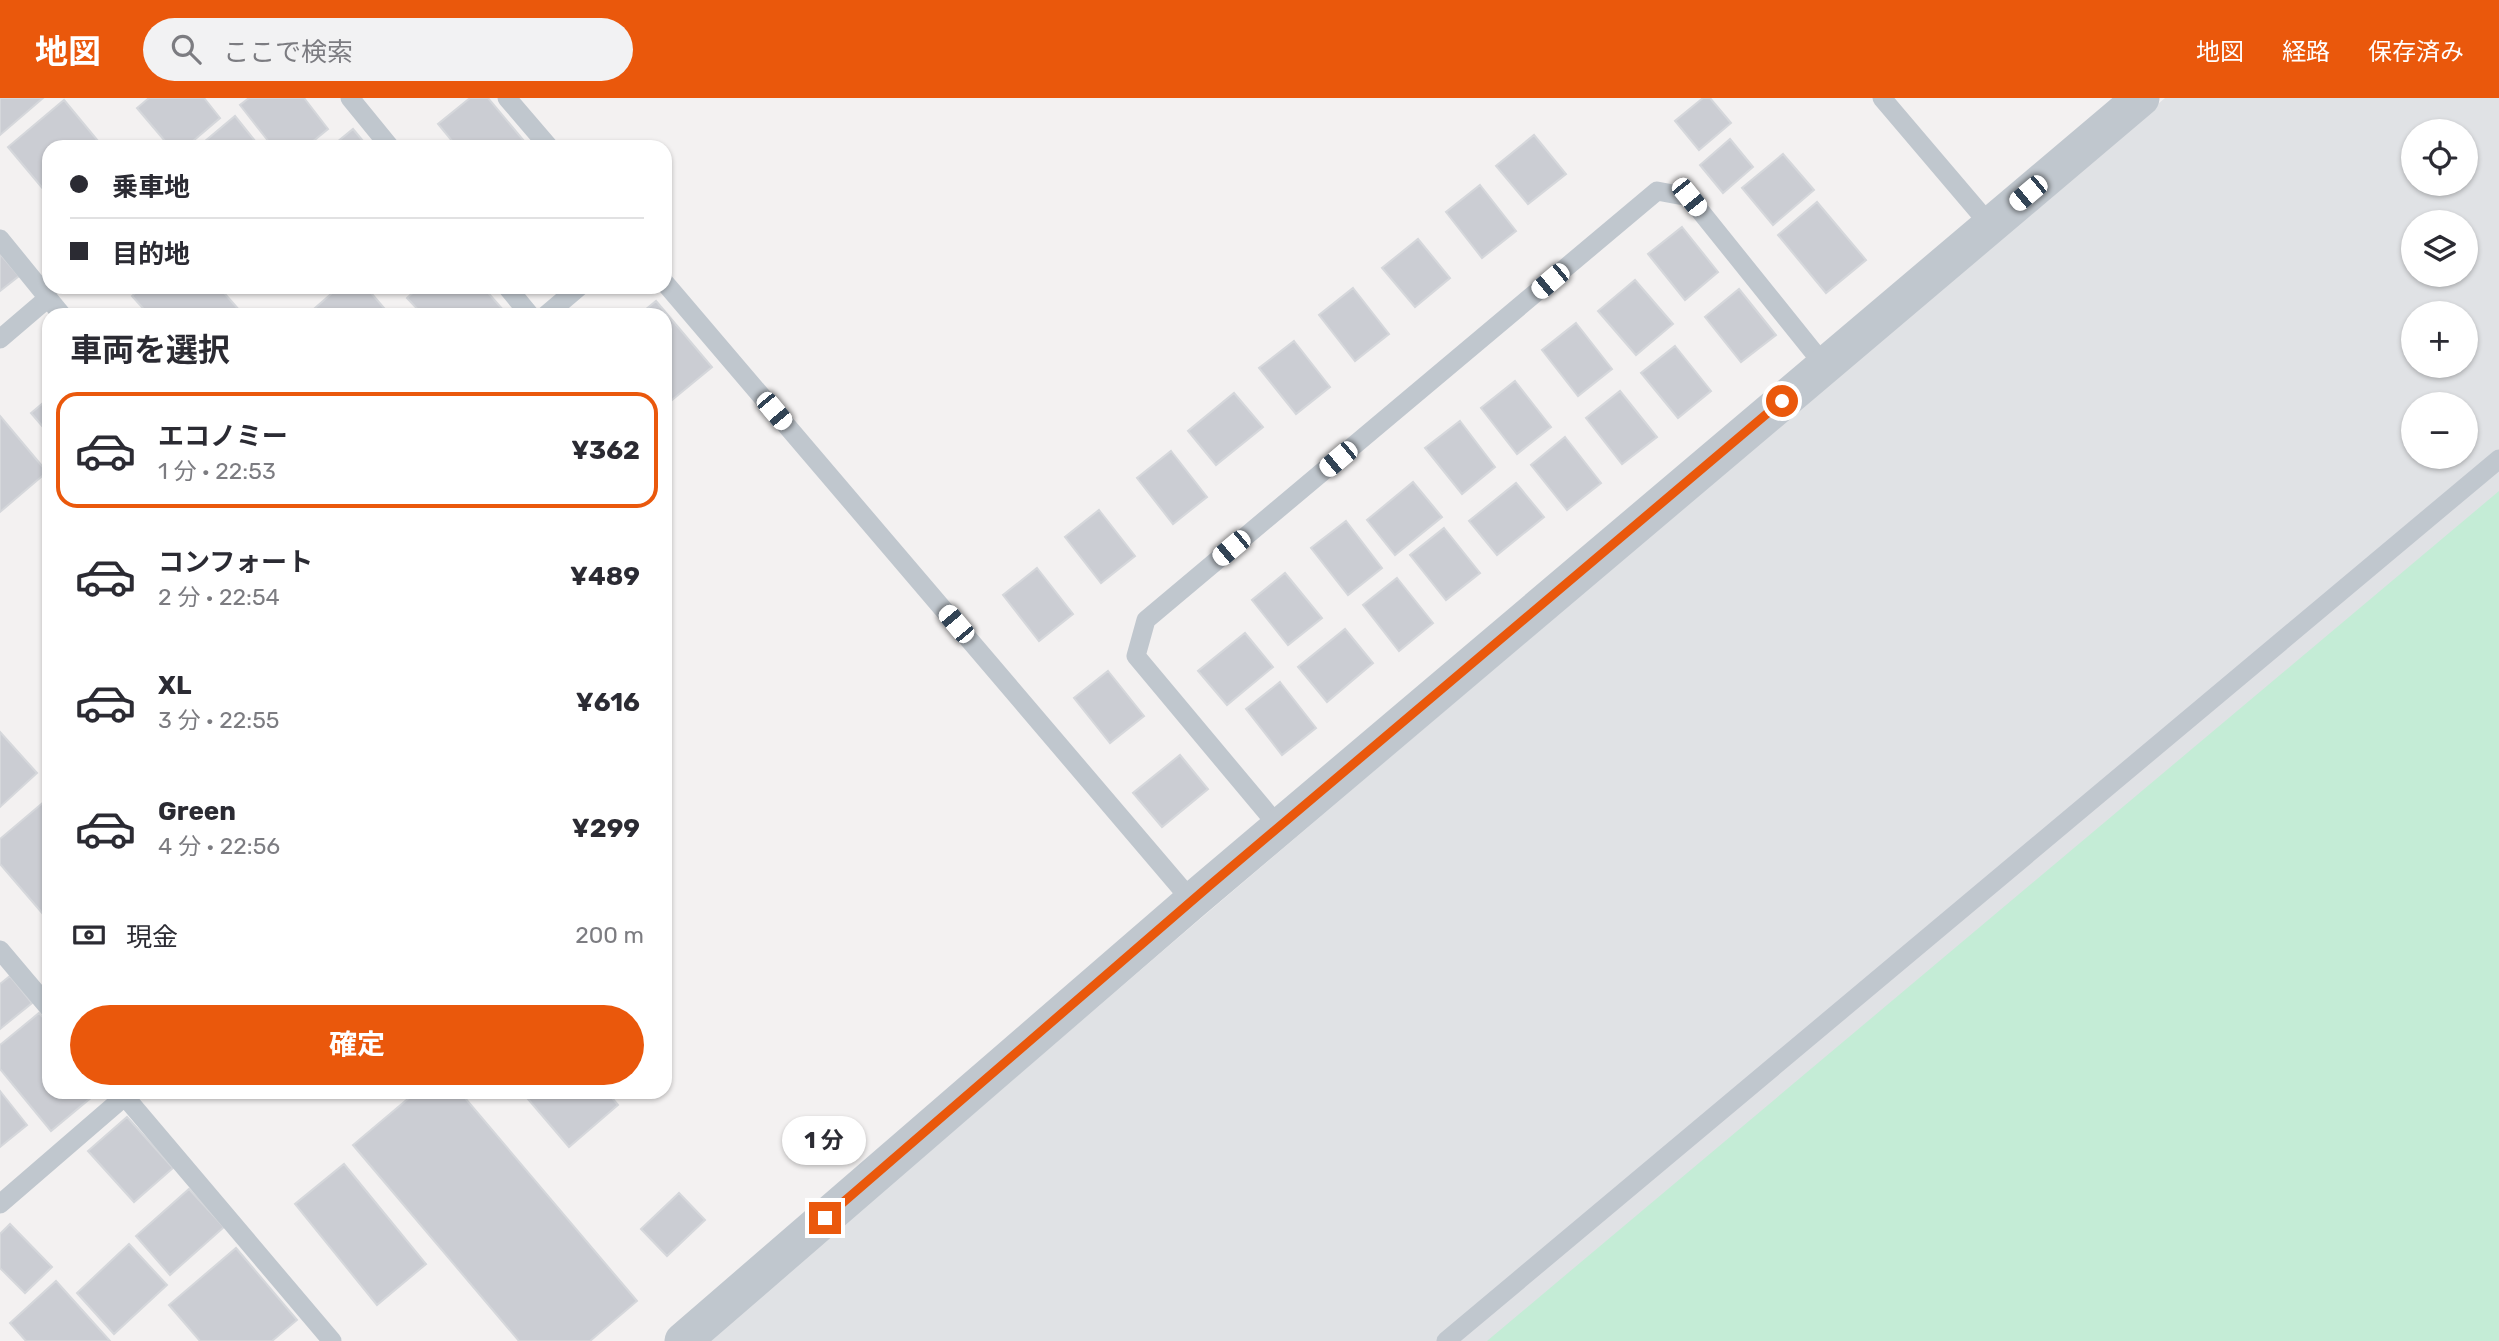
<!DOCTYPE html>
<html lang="ja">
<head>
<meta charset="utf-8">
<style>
	:root { --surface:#fff; --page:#f2f2f3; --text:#2b2b33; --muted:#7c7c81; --line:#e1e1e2; --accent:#ea580c }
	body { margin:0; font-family:Rubik,"Noto Sans JP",sans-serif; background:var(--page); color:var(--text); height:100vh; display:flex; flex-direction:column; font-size:26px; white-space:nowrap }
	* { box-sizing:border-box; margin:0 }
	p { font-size:23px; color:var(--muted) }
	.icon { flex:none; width:38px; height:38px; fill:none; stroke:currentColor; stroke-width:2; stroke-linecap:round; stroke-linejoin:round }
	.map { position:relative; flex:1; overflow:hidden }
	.panel { position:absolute; left:42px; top:210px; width:630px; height:791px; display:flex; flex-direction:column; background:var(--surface); border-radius:21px; box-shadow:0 2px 5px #0004 }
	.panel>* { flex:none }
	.banner { position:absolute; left:42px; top:42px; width:630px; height:154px; border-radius:21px; box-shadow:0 2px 5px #0004; display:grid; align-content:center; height:154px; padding:0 28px; background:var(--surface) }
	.controls { position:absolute; left:2401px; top:21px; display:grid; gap:14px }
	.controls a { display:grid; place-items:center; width:77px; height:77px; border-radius:50%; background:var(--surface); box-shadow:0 2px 5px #0004; font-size:35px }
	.end { position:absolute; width:32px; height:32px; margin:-16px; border:9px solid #ea580c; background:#fff; box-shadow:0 0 0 4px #fff }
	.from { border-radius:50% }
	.bubble { position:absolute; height:49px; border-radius:24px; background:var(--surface); box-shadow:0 2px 5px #0004; font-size:23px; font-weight:700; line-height:49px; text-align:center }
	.car { position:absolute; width:21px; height:42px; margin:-21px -10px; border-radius:9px; box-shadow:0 0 5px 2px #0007; background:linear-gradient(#fff 24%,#345 0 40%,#fff 0 76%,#345 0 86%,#fff 0) }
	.banner b { display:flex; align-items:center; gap:24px; height:66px; font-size:26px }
	.banner b+b { border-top:2px solid var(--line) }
	.banner i { width:18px; height:18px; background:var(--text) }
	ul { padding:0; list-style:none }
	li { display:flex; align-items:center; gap:21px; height:116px; margin:0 14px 10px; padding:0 14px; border:4px solid transparent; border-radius:21px }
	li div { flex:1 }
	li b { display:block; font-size:26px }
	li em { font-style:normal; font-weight:700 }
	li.on { border-color:var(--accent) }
	li>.icon { width:63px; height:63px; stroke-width:1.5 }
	h2 { padding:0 28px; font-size:32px; line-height:84px }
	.pay { display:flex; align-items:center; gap:18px; height:77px; padding:0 28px; font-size:26px }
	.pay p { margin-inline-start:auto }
	.button { display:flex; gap:14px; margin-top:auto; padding:14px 28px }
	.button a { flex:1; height:80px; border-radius:42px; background:var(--accent); color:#fff; font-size:28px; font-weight:700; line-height:80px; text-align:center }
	header { display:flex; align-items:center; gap:42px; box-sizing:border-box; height:98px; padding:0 35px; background:var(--accent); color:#fff }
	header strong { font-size:33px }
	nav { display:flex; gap:38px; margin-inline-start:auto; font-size:24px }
	.search { width:490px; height:63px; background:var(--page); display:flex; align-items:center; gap:18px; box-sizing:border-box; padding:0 24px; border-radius:38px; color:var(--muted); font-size:26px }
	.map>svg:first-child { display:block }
	.airport { fill:#e0e2e5; fill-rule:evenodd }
	.green { fill:#c4ecd6 }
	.building { fill:#cbcdd3; stroke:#d5d7db; stroke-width:2 }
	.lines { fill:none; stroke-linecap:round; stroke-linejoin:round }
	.lane { stroke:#c0c7ce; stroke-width:19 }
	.street { stroke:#c0c7ce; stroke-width:37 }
	.route { stroke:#ea580c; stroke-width:9 }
</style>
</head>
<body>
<header>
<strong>地図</strong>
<div class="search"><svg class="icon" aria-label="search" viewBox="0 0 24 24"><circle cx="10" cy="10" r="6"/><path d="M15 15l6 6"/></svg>ここで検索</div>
<nav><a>地図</a><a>経路</a><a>保存済み</a></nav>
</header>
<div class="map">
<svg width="2499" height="1243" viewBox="0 0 2499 1243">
	<rect width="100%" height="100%" fill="#f3f1f1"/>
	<!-- airport -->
	<path class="airport" d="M2165,0H2499V1243H709L1186,833ZM2413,33H2466V86H2413ZM2413,124H2466V177H2413ZM2413,215H2466V268H2413ZM2413,306H2466V359H2413Z"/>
	<!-- green -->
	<path class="green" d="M2499,393V1243H1487Z"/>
	<!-- building -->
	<path class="building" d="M0,0H43L0,37Z
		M149,0H204L220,20L186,49H170L137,10Z
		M249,0H304L328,31L306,49H273L240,7Z
		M470,0H488L529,49H457L438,26Z
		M1703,0H1710L1731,25L1699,52L1675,23Z
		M64,2L103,49H49V98L8,49Z
		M235,18L260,49H198Z
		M353,31L368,49H331Z
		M1534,37L1566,76L1528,106L1496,68Z
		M1730,41L1753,69L1723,95L1700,67Z
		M1783,56L1814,92L1773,127L1742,90Z
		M1480,87L1516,133L1482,160L1446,114Z
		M1817,104L1866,162L1826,195L1778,137Z
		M1682,129L1718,174L1685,202L1648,156Z
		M1418,141L1450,180L1415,209L1382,170Z
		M0,156L19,178L0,193Z
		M1635,182L1673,226L1636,257L1598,213Z
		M142,189H219L240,213L236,217H149L132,198Z
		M339,189H366L390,217H307Z
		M419,189H483L505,214L501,217H423L407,200Z
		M1353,190L1389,236L1355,263L1319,217Z
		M1739,191L1776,237L1741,264L1705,219Z
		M656,203L712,269L666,307L665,217H639Z
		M1576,225L1612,271L1578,298L1542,252Z
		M1294,243L1330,289L1296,316L1259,270Z
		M1675,248L1711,293L1678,320L1641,275Z
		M1515,283L1551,329L1517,356L1481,310Z
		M1620,293L1657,339L1622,366L1586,320Z
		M1234,295L1263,329L1216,367L1188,333Z
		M49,300V336L31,315Z
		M0,318L47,374L0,414Z
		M1460,323L1495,369L1462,396L1425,350Z
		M1565,339L1601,385L1567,412L1531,367Z
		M1171,353L1207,399L1173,426L1137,380Z
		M1413,384L1442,419L1395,457L1367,422Z
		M1516,385L1544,419L1497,457L1469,423Z
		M1099,412L1135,458L1101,485L1065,439Z
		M1346,423L1382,470L1348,497L1311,450Z
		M1444,430L1480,475L1446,502L1410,457Z
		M1037,470L1073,516L1039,543L1003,497Z
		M1285,475L1322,520L1288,547L1252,502Z
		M1397,480L1433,525L1399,553L1363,507Z
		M1345,531L1373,565L1327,604L1298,569Z
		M1245,535L1273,569L1227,607L1198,573Z
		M1108,573L1144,618L1110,645L1074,600Z
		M1280,584L1316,630L1282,657L1246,611Z
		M0,634L37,675L0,709Z
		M1180,657L1208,691L1162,729L1133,695Z
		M46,702L49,705V823L0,766V741Z
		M10,878L32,905L0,931V886Z
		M39,915L49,926V994H98L51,1033L0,971V947Z
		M0,993L27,1027L0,1049Z
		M416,994H460L637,1203L590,1243H519L353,1047Z
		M522,994H607L618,1007L569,1049Z
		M127,1019L173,1070L134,1104L88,1053Z
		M344,1066L426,1166L377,1207L295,1106Z
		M189,1091L224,1129L170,1177L136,1138Z
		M679,1095L705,1122L667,1158L641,1131Z
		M10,1126L52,1169L25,1195L0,1170V1136Z
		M129,1146L167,1187L114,1236L77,1195Z
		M236,1150L297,1222L272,1243H200L169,1207Z
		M56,1183L110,1243H26L10,1225Z"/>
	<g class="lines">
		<!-- lane -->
		<path class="lane" d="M350,0L390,49
			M507,0L549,49
			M1882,0L1990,127
			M0,141L48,200L0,241
			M665,185L1192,803
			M507,189L530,217
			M48,200L62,217
			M546,217L579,189
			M1279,729L1136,558L1146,522L1657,93L1689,99L1824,267
			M0,852L49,910
			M121,994L332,1243
			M0,1106L124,999
			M1446,1243L2499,361"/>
		<!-- street -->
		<path class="street" d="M683,1243L1192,803L2141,0"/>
	</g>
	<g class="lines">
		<!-- route -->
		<path class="route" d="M825,1120L1209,788L1782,303"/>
	</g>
</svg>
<div class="controls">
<a><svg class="icon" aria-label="locate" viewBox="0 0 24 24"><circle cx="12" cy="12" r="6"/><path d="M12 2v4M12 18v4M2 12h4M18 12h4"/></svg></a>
<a><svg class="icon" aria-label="layers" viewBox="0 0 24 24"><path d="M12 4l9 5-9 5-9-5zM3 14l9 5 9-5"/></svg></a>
<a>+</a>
<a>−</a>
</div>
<i class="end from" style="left:1782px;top:303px"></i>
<i class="end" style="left:825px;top:1120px"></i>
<div class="bubble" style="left:782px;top:1018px;width:84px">1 分</div>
<i class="car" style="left:2028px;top:95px;rotate:230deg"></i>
<i class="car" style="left:1689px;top:99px;rotate:141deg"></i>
<i class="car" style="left:1550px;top:183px;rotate:230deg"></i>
<i class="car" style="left:774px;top:313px;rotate:140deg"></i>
<i class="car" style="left:1338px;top:361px;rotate:230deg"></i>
<i class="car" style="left:1231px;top:450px;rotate:230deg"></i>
<i class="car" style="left:956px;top:526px;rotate:320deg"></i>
<div class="banner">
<b><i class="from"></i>乗車地</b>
<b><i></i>目的地</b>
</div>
<section class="panel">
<h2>車両を選択</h2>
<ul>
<li class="on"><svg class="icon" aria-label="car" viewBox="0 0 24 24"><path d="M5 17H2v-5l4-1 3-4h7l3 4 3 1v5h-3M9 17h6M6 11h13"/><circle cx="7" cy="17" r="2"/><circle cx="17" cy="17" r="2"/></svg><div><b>エコノミー</b><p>1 分 · 22:53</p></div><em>¥362</em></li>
<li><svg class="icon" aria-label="car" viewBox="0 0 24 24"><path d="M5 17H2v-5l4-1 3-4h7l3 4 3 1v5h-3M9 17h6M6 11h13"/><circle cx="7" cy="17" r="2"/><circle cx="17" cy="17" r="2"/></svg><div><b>コンフォート</b><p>2 分 · 22:54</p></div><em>¥489</em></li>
<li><svg class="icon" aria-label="car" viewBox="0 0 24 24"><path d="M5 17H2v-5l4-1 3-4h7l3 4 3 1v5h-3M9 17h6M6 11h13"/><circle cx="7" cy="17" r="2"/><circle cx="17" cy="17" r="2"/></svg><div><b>XL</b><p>3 分 · 22:55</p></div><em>¥616</em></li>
<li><svg class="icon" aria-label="car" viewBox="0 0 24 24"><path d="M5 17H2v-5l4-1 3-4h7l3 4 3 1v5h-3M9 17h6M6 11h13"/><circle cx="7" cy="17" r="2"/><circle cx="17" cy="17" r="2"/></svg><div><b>Green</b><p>4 分 · 22:56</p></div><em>¥299</em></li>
</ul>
<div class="pay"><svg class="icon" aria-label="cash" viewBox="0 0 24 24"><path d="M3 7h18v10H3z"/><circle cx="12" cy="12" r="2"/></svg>現金<p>200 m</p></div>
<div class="button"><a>確定</a></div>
</section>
</div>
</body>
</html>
